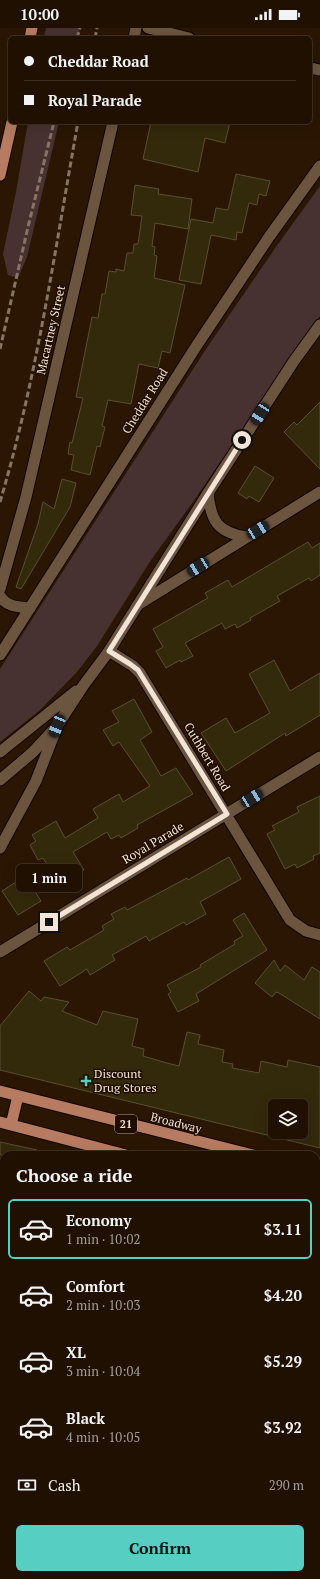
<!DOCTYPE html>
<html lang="en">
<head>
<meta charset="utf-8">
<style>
	:root { --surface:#201002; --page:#2d1e11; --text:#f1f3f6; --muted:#a29d99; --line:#3d3024; --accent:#57cec2 }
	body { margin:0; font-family:"PT Serif",serif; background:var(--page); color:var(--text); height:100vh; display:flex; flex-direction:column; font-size:15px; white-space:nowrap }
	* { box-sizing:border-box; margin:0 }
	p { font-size:13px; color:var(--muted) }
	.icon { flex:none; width:22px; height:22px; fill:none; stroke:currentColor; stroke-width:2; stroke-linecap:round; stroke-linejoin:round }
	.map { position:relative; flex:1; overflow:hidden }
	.sheet { position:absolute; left:0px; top:1123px; width:320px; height:428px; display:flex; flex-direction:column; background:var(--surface); border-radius:12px 12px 0 0; box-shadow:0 4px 16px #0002,0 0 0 1px var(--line) }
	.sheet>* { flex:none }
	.top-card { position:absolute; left:8px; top:8px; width:304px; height:88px; border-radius:6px; box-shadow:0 4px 16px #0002,0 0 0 1px var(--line); display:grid; align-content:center; height:88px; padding:0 16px; background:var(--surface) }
	.tools { position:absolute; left:268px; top:1071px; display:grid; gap:8px }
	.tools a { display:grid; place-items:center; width:40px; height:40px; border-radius:6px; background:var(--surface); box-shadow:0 4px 16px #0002,0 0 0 1px var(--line); font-size:20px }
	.end { position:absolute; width:18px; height:18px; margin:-9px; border:5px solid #f2e4d7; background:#111; box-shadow:0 0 0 2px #111 }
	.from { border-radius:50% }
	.bubble { position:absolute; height:28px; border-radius:6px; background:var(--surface); box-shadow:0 4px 16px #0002,0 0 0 1px var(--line); font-size:13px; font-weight:800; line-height:28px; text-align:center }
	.car { position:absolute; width:12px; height:24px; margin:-12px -6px; border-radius:5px; box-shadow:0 0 3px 1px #0007; background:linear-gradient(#222 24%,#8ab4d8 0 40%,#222 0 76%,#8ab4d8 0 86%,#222 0) }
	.top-card b { display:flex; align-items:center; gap:14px; height:38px; font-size:15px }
	.top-card b+b { border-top:1px solid var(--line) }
	.top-card i { width:10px; height:10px; background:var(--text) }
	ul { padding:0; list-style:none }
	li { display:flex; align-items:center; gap:12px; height:60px; margin:0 8px 6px; padding:0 8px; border:2px solid transparent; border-radius:6px }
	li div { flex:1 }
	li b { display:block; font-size:15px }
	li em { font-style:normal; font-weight:800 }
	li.current { border-color:var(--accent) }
	li>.icon { width:36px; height:36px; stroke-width:1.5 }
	h2 { padding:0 16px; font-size:18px; line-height:48px }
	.pay { display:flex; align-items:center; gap:10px; height:44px; padding:0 16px; font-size:15px }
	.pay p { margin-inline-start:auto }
	.action { display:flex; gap:8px; margin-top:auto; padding:8px 16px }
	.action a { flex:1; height:46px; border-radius:6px; background:var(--accent); color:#111; font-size:16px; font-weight:800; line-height:46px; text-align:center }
	.status { display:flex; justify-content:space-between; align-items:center; height:28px; padding:0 20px; background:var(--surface); direction:ltr }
	.status svg { height:11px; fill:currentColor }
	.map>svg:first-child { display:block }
	.green { fill:#483131 }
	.building { fill:#33290b; stroke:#5a4f32; fill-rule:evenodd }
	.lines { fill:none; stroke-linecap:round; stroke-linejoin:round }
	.minor-casing { stroke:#110300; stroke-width:13 }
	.secondary-casing { stroke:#110300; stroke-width:13 }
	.primary-casing { stroke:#110300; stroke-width:13 }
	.minor { stroke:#6c553f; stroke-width:11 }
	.secondary { stroke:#6c553f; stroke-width:11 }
	.primary { stroke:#b67b60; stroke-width:11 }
	.rail { stroke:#867464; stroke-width:3; stroke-dasharray:6 3; stroke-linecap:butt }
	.route { stroke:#f2e4d7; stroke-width:5 }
	.poi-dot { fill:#57cec2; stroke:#200d00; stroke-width:1.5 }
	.labels { text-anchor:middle; stroke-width:3; stroke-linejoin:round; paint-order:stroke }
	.shield { fill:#200d00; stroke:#b3a496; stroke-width:1 }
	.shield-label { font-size:11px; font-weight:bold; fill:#f2e4d7 }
	.street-label { font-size:12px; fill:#f2e4d7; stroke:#200d00 }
	.poi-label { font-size:12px; fill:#f2e4d7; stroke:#200d00; text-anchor:start }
</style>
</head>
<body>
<div class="status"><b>10:00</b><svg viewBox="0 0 49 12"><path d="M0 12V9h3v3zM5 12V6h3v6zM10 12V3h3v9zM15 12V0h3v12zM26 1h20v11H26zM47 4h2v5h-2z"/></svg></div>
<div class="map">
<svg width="320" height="1551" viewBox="0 0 320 1551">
	<rect width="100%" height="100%" fill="#2a1602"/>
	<!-- green -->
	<path class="green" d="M46,0H80L78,10H44Z
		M28,94H59L27,229L18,250L8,247L3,226L16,164Z
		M320,158V288L195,471L149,535L97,618L77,644L39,683L0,714V641L206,321L278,216Z"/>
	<!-- building -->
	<path class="building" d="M151,94H230L225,115L205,110L198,144L143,131Z
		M236,146L270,153L266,168L259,166L257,177L249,175L242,205L237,204L236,212L211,207L201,256L179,252L191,191L213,195L216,180L228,182Z
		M135,157L159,161L158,166L192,171L188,201L155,195L152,218L155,219L154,227L157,228L154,250L185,257L170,325L162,323L158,340L139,336L131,376L108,372L102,398L105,399L100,419L97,418L90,447L71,442L74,427L68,426L70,414L72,415L83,370L76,369L92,289L98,290L102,266H105L109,243L116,244V241L124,243L127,225H133L134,216H138L142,188L131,187Z
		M320,374V441L284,404L294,394L297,397Z
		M255,438L274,450L259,474L249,468L247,471L238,465Z
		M62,451L76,455L70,479L21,561L16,559L38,496L43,474L54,481Z
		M308,514L312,520L320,515V547L311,553L309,550L277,568L280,573L250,590L251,592L237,600L235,596L225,601L222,595L185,615L193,628L181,634L180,632L166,640L156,623L163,619L153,601L208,570L205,565L228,552L232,559Z
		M274,632L290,663L320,645V687L286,708L285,705L226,743L201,705L226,690L235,705L270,685L249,646Z
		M134,671L152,704L140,712L161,748L176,740L193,766L137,797L138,800L121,810L119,807L111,811L107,804L73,824L84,842L60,857L43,830L38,832L30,817L36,813L32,807L56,793L65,810L98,790L93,781L119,766L123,774L150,758L119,714L113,718L103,702L119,694L112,683Z
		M320,768V825L313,828L314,831L297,840L295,836L285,841L267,806L275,802L272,798L299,784L297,779Z
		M229,829L241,851L200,874L206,886L186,897L184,894L149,913L146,908L112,927L115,932L90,947L87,941L60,958L44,933L67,919L70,922L104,902L102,898L114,891L111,886L125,879L127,882L187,850L188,852Z
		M25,848L41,873L18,887L2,863Z
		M244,885L267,922L196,966L199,973L178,984L168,966L171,964L167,957L201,939L200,937L235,916L234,913L243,908L233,892Z
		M274,932L280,943L285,937L304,952L312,939L320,944V991L279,965L276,964L272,969L255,955Z
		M29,963L41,973L44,969L69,974L62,983L97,997L103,983L138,991L132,1018L144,1021L143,1028L167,1035L179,1038L187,1004L200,1007L198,1016L224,1022L222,1034L233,1036L232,1040L259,1045L261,1033L287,1039L288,1032L320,1039V1120L0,1042V998ZM275,1078H301V1104H275Z
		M0,1114L37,1122L36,1127H0Z"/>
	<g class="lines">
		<defs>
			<path id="minor" d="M148,0L189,10
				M134,10L136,0
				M310,40L320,42
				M208,465C211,493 217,504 246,509
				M0,561L26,469L113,94
				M0,568C6,579 19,579 30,580
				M139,576L320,464
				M109,623L133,638L140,645L290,892L306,903L320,907
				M0,820L36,753L57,699
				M0,924L320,729
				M316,1332L320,1316
				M0,1359L4,1360
				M262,1551L263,1547"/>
			<path id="secondary" d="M0,627L197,317L269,209L320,138
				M0,724L76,663
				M0,752L33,724L57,698L83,658L109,623L208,465L294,333L320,297"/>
			<path id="primary" d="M30,10L32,0
				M0,147L12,94
				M0,1063L253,1127
				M0,1094L126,1127
				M11,1097L18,1068
				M316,1143L320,1144
				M316,1176L320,1177"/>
		</defs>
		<!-- minor casing -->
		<use href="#minor" class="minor-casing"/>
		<!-- secondary casing -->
		<use href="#secondary" class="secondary-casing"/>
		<!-- primary casing -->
		<use href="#primary" class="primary-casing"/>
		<!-- minor -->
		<use href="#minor" class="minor"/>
		<!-- secondary -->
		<use href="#secondary" class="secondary"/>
		<!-- primary -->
		<use href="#primary" class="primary"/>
		<!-- rail -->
		<path class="rail" d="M77,10L80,0
			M95,10L97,0
			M0,321L28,199L54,94
			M0,474C37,350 55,221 78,94"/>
	</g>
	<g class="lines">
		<!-- route -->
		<path class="route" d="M49,894L227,786L138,642L130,636L109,623L242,412"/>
	</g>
	<!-- markers -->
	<path class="poi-dot" d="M84 1047h4v4h4v4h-4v4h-4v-4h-4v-4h4z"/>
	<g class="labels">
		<!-- shield labels -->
		<rect class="shield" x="115" y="1087" width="22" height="18" rx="3"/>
		<g class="shield-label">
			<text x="126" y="1100">21</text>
		</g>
		<!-- street labels -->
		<g class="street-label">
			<text transform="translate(51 302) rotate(-77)" y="4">Macartney Street</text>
			<text transform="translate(145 373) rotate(-58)" y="4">Cheddar Road</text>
			<text transform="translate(207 729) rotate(59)" y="4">Cuthbert Road</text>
			<text transform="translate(153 815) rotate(-31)" y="4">Royal Parade</text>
			<text transform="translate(176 1095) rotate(14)" y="4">Broadway</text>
		</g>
		<!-- poi labels -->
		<g class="poi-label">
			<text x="94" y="1050">Discount<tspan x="94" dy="14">Drug Stores</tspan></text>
		</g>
	</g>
</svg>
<div class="tools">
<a><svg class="icon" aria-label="layers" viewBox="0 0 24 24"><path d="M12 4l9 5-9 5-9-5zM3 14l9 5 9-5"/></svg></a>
</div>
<i class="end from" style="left:242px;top:412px"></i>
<i class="end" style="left:49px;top:894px"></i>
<div class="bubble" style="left:16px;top:836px;width:66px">1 min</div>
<i class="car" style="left:260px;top:386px;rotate:213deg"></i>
<i class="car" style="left:258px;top:502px;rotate:59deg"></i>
<i class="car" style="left:198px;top:539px;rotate:238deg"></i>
<i class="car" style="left:57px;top:698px;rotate:202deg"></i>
<i class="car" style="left:252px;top:770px;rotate:59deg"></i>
<div class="top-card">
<b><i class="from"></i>Cheddar Road</b>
<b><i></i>Royal Parade</b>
</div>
<section class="sheet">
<h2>Choose a ride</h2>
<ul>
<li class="current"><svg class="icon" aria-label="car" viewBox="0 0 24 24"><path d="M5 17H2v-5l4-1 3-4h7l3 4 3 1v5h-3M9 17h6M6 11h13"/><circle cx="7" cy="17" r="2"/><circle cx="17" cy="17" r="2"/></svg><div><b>Economy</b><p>1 min · 10:02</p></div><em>$3.11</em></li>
<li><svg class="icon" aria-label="car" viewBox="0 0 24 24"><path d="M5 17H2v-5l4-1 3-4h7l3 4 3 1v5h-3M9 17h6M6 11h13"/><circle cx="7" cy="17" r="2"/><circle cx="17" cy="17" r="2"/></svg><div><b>Comfort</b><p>2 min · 10:03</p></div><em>$4.20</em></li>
<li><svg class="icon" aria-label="car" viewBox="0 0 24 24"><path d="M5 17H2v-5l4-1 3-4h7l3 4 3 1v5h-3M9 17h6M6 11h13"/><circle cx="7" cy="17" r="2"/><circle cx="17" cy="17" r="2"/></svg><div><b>XL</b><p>3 min · 10:04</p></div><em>$5.29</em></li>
<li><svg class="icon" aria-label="car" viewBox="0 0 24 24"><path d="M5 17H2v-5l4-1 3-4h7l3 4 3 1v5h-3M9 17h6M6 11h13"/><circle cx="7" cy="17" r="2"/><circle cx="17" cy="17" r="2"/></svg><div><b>Black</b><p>4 min · 10:05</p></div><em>$3.92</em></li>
</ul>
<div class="pay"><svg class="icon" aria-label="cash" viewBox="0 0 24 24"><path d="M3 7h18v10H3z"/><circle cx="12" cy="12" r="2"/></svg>Cash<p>290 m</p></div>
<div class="action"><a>Confirm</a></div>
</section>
</div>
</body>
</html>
